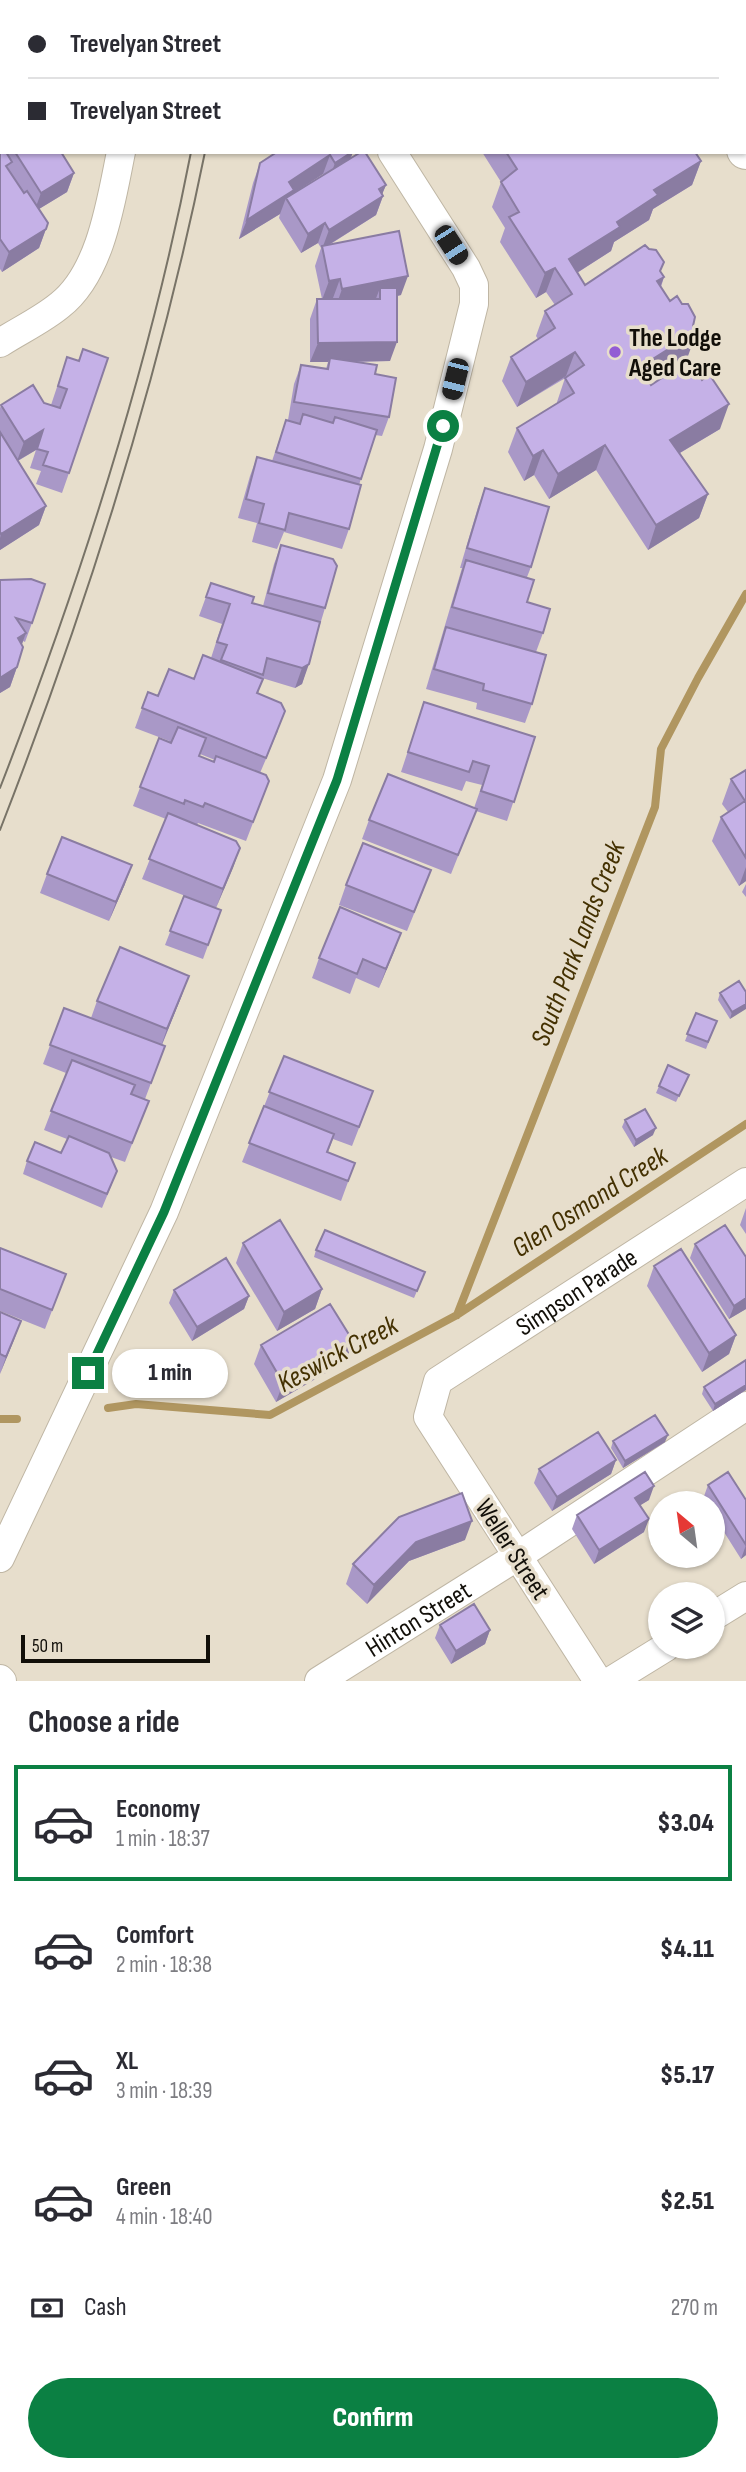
<!DOCTYPE html>
<html lang="en">
<head>
<meta charset="utf-8">
<style>
	:root { --surface:#fff; --page:#f2f2f3; --text:#2b2b33; --muted:#7c7c81; --line:#e1e1e2; --accent:#0b8043 }
	body { margin:0; font-family:"Sofia Sans Condensed",sans-serif; background:var(--page); color:var(--text); height:100vh; display:flex; flex-direction:column; font-size:26px; white-space:nowrap }
	* { box-sizing:border-box; margin:0 }
	p { font-size:23px; color:var(--muted) }
	.icon { flex:none; width:38px; height:38px; fill:none; stroke:currentColor; stroke-width:2; stroke-linecap:round; stroke-linejoin:round }
	.map { position:relative; height:1681px; overflow:hidden }
	.side { display:flex; flex-direction:column; background:var(--surface); flex:1 }
	.side>* { flex:none }
	.top-card { position:absolute; left:0px; top:0px; width:747px; height:154px; box-shadow:0 2px 5px #0004; display:grid; align-content:center; height:154px; padding:0 28px; background:var(--surface) }
	.needle { width:46px; rotate:331deg }
	.fabs { position:absolute; left:648px; top:1491px; display:grid; gap:14px }
	.fabs a { display:grid; place-items:center; width:77px; height:77px; border-radius:50%; background:var(--surface); box-shadow:0 2px 5px #0004; font-size:35px }
	.scale { position:absolute; left:21px; bottom:18px; width:189px; box-sizing:border-box; padding-left:7px; border:4px solid #120f09; border-top:0; font-size:19px; line-height:24px; white-space:nowrap; color:#120f09; -webkit-text-stroke:5px #e7decc; paint-order:stroke }
	.end { position:absolute; width:32px; height:32px; margin:-16px; border:9px solid #0b8043; background:#fff; box-shadow:0 0 0 4px #fff }
	.from { border-radius:50% }
	.bubble { position:absolute; height:49px; border-radius:24px; background:var(--surface); box-shadow:0 2px 5px #0004; font-size:23px; font-weight:800; line-height:49px; text-align:center }
	.car { position:absolute; width:21px; height:42px; margin:-21px -10px; border-radius:9px; box-shadow:0 0 5px 2px #0007; background:linear-gradient(#222 24%,#8ab4d8 0 40%,#222 0 76%,#8ab4d8 0 86%,#222 0) }
	.top-card b { display:flex; align-items:center; gap:24px; height:66px; font-size:26px }
	.top-card b+b { border-top:2px solid var(--line) }
	.top-card i { width:18px; height:18px; background:var(--text) }
	ul { padding:0; list-style:none }
	li { display:flex; align-items:center; gap:21px; height:116px; margin:0 14px 10px; padding:0 14px; border:4px solid transparent; border-radius:0px }
	li div { flex:1 }
	li b { display:block; font-size:26px }
	li em { font-style:normal; font-weight:800 }
	li.on { border-color:var(--accent) }
	li>.icon { width:63px; height:63px; stroke-width:1.5 }
	h2 { padding:0 28px; font-size:32px; line-height:84px }
	.pay { display:flex; align-items:center; gap:18px; height:77px; padding:0 28px; font-size:26px }
	.pay p { margin-inline-start:auto }
	.button { display:flex; gap:14px; margin-top:auto; padding:14px 28px }
	.button a { flex:1; height:80px; border-radius:42px; background:var(--accent); color:#fff; font-size:28px; font-weight:800; line-height:80px; text-align:center }
	.map>svg:first-child { display:block }
	.lines { fill:none; stroke-linecap:round; stroke-linejoin:round }
	.stream { stroke:#b09660; stroke-width:8 }
	.lane-casing { stroke:#bfb6a4; stroke-width:16 }
	.street-casing { stroke:#bfb6a4; stroke-width:30 }
	.secondary-casing { stroke:#bfb6a4; stroke-width:40 }
	.lane { stroke:#fff; stroke-width:14 }
	.street { stroke:#fff; stroke-width:28 }
	.secondary { stroke:#fff; stroke-width:38 }
	.tram { stroke:#787367; stroke-width:2 }
	.wall { fill:#a998c7; fill-rule:evenodd }
	.shaded-wall { fill:#8a7ca2 }
	.building { fill:#c5b1e7; stroke:#8a7ca2; stroke-width:2 }
	.route { stroke:#0b8043; stroke-width:9 }
	.poi-dot { fill:#935cd4; stroke:#e7decc; stroke-width:2.5 }
	.labels { text-anchor:middle; stroke-width:7; stroke-linejoin:round; paint-order:stroke }
	.poi-label { font-size:26px; font-weight:bold; fill:#120f09; stroke:#e7decc; text-anchor:start }
	.street-label { font-size:26px; fill:#120f09; stroke:#e7decc }
	.water-label { font-size:28px; font-style:italic; fill:#443102; stroke:#e7decc }
</style>
</head>
<body>
<div class="map">
<svg width="746" height="1681" viewBox="0 0 746 1681">
	<rect width="100%" height="100%" fill="#e7decc"/>
	<g class="lines">
		<!-- stream -->
		<path class="stream" d="M457,1315L655,807L661,749L698,678L746,594
			M108,1408L136,1404L270,1415L457,1315L746,1124
			M0,1419H17"/>
		<defs>
			<path id="lane" d="M34,2L36,0"/>
			<g id="street">
				<path d="M149,2L150,0"/>
				<path d="M540,2L543,0"/>
				<path d="M0,343C20,330 42,320 60,305C101,273 111,201 121,152"/>
				<path d="M0,1558L164,1212L337,780L438,449L474,304V285L466,268L392,152"/>
				<path d="M712,1617L746,1596"/>
				<path d="M0,1679L2,1681"/>
				<path id="s1" d="M319,1681L518,1556L746,1406"/>
				<path id="s2" d="M598,1681L428,1417L438,1381L746,1182"/>
				<path d="M611,1681L666,1647"/>
			</g>
			<path id="secondary" d="M648,0L649,2
				M746,149V150"/>
		</defs>
		<!-- lane casing -->
		<use href="#lane" class="lane-casing"/>
		<!-- street casing -->
		<use href="#street" class="street-casing"/>
		<!-- secondary casing -->
		<use href="#secondary" class="secondary-casing"/>
		<!-- lane -->
		<use href="#lane" class="lane"/>
		<!-- street -->
		<use href="#street" class="street"/>
		<!-- secondary -->
		<use href="#secondary" class="secondary"/>
		<!-- tram -->
		<path class="tram" d="M218,2V0
			M234,2V0
			M0,788C80,582 149,369 191,152
			M0,830C86,609 158,384 205,152"/>
	</g>
	<!-- wall -->
	<path class="wall" d="M337,0H423L424,2H336Z
		M2,20V34L0,32V22Z
		M2,122V152H61L74,173L67,192L39,209L48,223L39,248L2,272L0,269V123Z
		M353,152L350,159L386,185L382,194L383,196L376,215L329,245L401,295L397,296L390,361L353,362L375,374L389,417L382,436L375,435L359,485L349,529L342,549L284,532L277,549L252,542L257,523L238,518L250,476L257,457L272,461L286,420H288L294,384L301,365L326,369L328,362H310V319L317,299H322L315,266L321,248L318,243L301,253L279,218L280,214L239,239L253,183L260,163ZM323,174L324,175L292,194Z
		M482,152H695L701,161L692,185L653,209L649,220L614,242L611,251L577,273L585,285L660,271L664,277L661,287L688,356L648,381L651,385L720,429L680,453L708,494L699,518L648,550L596,470L549,499L534,475L524,481L508,452L517,428L557,403V402L565,378L567,377L517,407L502,381L511,357L538,339L536,336L545,311L555,305L546,292L536,298L500,242L505,228L492,207L501,182Z
		M67,357L69,473L62,493L36,484L41,471L30,468L36,450L18,461L46,506L39,525L0,550V408L1,405L44,403L51,405Z
		M485,488L531,567L527,577V602L543,633L536,652L532,704L525,723L476,709L477,703L426,689L462,568H460L478,507Z
		M281,545L325,608L302,684L295,688L262,678L258,693L278,731L260,773L269,781L246,841L198,823L197,825L240,848L216,908L142,879L166,819L133,806L159,738L172,742L135,728L148,692L158,696L194,679L211,658L222,624L199,616L211,583L252,603L263,606L274,564ZM200,754L215,760L214,762L199,757Z
		M0,580L32,623L25,642L23,641L22,644L17,667L10,687L0,693Z
		M424,702L535,737L507,821L476,811L451,874L362,839L369,820L474,808L482,785L466,781L462,791L401,772Z
		M746,770V881L739,886L712,841L721,817L728,812L722,804L731,779Z
		M47,874L125,884L109,921L40,893Z
		M746,884V897L742,892Z
		M346,885L424,889L407,931L339,905Z
		M184,896L221,910L203,959L165,945Z
		M401,933L379,988L356,978L350,994L312,978L319,958Z
		M746,992L730,1019L718,1000L720,993Z
		M182,995L162,1045L165,1046L145,1099L149,1101L125,1162L111,1157L112,1184L102,1208L23,1174L27,1161L61,1153L67,1139L44,1130L66,1073L43,1064L64,1008L91,1018L97,1001Z
		M696,1013L717,1021L706,1049L685,1041Z
		M284,1056L366,1110L352,1146L333,1139L328,1152L348,1182L341,1201L242,1162Z
		M689,1075L676,1102L656,1093L659,1086Z
		M625,1120L653,1135L634,1147L622,1127Z
		M746,1208V1234L740,1225Z
		M243,1243L322,1289L315,1309L277,1331L236,1263Z
		M695,1244L746,1309L729,1319L690,1258Z
		M0,1248L66,1274L45,1329L0,1311Z
		M316,1250L425,1272L414,1298L314,1257Z
		M654,1266L736,1335L729,1354L702,1372L647,1286Z
		M174,1290L249,1296L244,1309L192,1341L169,1303Z
		M0,1312L21,1321L0,1374Z
		M261,1345L346,1361L276,1402L254,1364Z
		M746,1360V1390L713,1411L702,1394L704,1387Z
		M613,1441L665,1442L623,1468L611,1448Z
		M616,1460L611,1474L552,1511L534,1483L539,1469Z
		M708,1485L746,1500V1555L741,1559L712,1513V1503H706L703,1499Z
		M649,1500L640,1505L644,1532L594,1564L572,1529L577,1515Z
		M465,1540L409,1561L367,1604L346,1584L353,1564Z
		M440,1625L490,1630L485,1644L451,1664L435,1638Z"/>
	<!-- shaded-wall -->
	<path class="shaded-wall" d="M353,152L346,171L328,182L335,163Z
		M330,155L323,174L286,198L280,214L239,239L247,220L289,182Z
		M701,161L692,185L653,209L649,220L614,242L611,251L564,281L569,259L617,222L654,190Z
		M74,173L67,192L34,212L41,193Z
		M386,185L381,197L383,196L376,215L322,249L329,230Z
		M325,223L318,243L301,253L308,234Z
		M46,229L39,248L2,272L9,252Z
		M555,268L546,292L536,298L545,273Z
		M408,276L401,295L380,300V288L375,301L335,309L342,289Z
		M664,277L655,301L657,281Z
		M340,279L333,298L322,300L329,281Z
		M697,331L688,356L631,391L640,367Z
		M397,342L390,361L329,362L330,358L328,362H310L318,343Z
		M575,352L566,376L517,407L526,382Z
		M729,404L720,429L661,464L670,440Z
		M43,430L36,450L17,461L24,442Z
		M605,445L596,470L549,499L558,474Z
		M543,450L534,475L524,481L533,456Z
		M708,494L699,518L648,550L656,525Z
		M46,506L39,525L0,550V538L1,534Z
		M26,633L19,652L18,638Z
		M309,664L302,684L295,688L302,668Z
		M17,667L10,687L0,693V678Z
		M240,848L233,868L216,908L223,889Z
		M132,865L125,884L109,921L116,902Z
		M746,867V881L739,886Z
		M401,933L394,952L379,988L386,969Z
		M189,976L182,995L160,1049L167,1029Z
		M746,1004V1009L730,1019L732,1012Z
		M656,1128L653,1135L634,1147L636,1140Z
		M322,1289L315,1309L277,1331L284,1312Z
		M249,1296L244,1309L192,1341L197,1327Z
		M746,1298V1309L729,1319L734,1306Z
		M21,1321L14,1340L0,1374L6,1357Z
		M736,1335L729,1354L702,1372L709,1353Z
		M353,1341L346,1361L276,1402L283,1383Z
		M746,1385V1390L713,1411L715,1404Z
		M668,1435L665,1442L623,1468L625,1461Z
		M616,1460L611,1474L552,1511L557,1497Z
		M654,1486L649,1500L631,1511L635,1498Z
		M649,1519L644,1532L594,1564L599,1550Z
		M472,1521L465,1540L409,1561L367,1604L374,1585L416,1542Z
		M746,1545V1555L741,1559Z
		M490,1630L485,1644L451,1664L456,1651Z"/>
	<!-- building -->
	<path class="building" d="M52,0H111V2H51Z
		M350,0H423L424,1L351,2Z
		M0,143L2,146V152H6L12,162L6,166L24,193L27,191L48,223L46,229L9,252L0,239Z
		M15,152H61L74,173L41,193Z
		M277,152H352L335,163L330,155L289,182L294,190L247,220L260,163Z
		M361,152H365L386,185L379,189L383,196L329,230L325,223L308,234L286,198Z
		M506,152H695L701,161L654,190L658,195L617,222L620,227L569,259L585,285L645,245L649,249L656,250L664,262L660,271L664,277L657,281L670,301L677,296L682,304H688L695,317L693,326L697,331L640,367L651,385L689,360L702,380L709,374L729,404L670,440L708,494L656,525L605,445L558,474L543,450L533,456L517,428L574,393L565,378L584,365L575,352L526,382L511,357L555,328L545,311L572,294L555,268L545,273L509,217L519,212L501,182L517,169Z
		M399,231L408,276L342,289L340,279L329,281L322,246Z
		M380,288H397V342L318,343L317,299H380Z
		M83,349L108,358L69,473L43,465L48,452L37,449L43,430L24,442L1,405L33,385L44,403L60,408L67,389L58,386L67,357L79,361Z
		M330,358L377,365L375,374L396,378L389,417L294,402L301,365L328,369Z
		M303,414L333,423L335,417L377,430L361,479L276,452L286,420L300,424Z
		M0,432L46,506L1,534L0,532Z
		M257,457L361,485L349,529L289,513L285,530L259,523L264,504L246,499Z
		M485,488L549,507L531,567L467,548Z
		M281,545L333,559L337,566L325,608L268,593Z
		M466,560L534,580L527,602L550,609L543,633L452,607Z
		M31,579L45,584L32,623L16,618L26,633L18,638L23,647L17,667L0,678V580Z
		M211,583L254,597L252,603L320,622L309,664L302,668L267,658L263,675L221,660L227,645L217,642L230,604L206,597Z
		M446,627L546,655L532,704L483,690L484,684L434,669Z
		M203,655L263,679L257,693L281,703L285,711L266,758L142,708L148,692L158,696L169,669L194,679Z
		M424,702L535,737L514,802L481,791L489,766L473,761L469,772L408,752Z
		M178,727L206,738L199,756L214,762L216,756L266,775L269,781L253,822L205,803L203,807L185,800L184,804L140,787L159,738L171,743Z
		M746,770V858L721,817L745,801L731,779Z
		M388,774L477,809L458,855L369,820Z
		M168,813L236,841L240,848L223,889L149,859Z
		M62,837L132,865L116,902L47,874Z
		M363,843L431,870L414,912L346,885Z
		M184,896L221,910L208,945L170,931Z
		M340,907L401,933L386,969L363,959L357,974L319,958Z
		M120,947L189,976L167,1029L97,1001Z
		M739,981L746,992V1004L732,1012L720,993Z
		M64,1008L165,1046L151,1083L50,1045Z
		M696,1013L717,1021L708,1042L687,1034Z
		M284,1056L373,1091L359,1127L269,1092Z
		M72,1060L135,1085L131,1094L149,1101L132,1143L51,1111Z
		M668,1065L689,1075L679,1096L659,1086Z
		M264,1106L334,1134L327,1152L355,1163L348,1181L249,1143Z
		M645,1109L656,1128L636,1140L625,1120Z
		M69,1136L109,1153L117,1171L107,1194L27,1161L35,1142L61,1153Z
		M280,1220L322,1289L284,1312L243,1243Z
		M725,1225L746,1257V1298L734,1306L695,1244Z
		M325,1230L425,1272L417,1291L316,1250Z
		M0,1248L66,1274L52,1310L0,1289Z
		M681,1249L736,1335L709,1353L654,1266Z
		M226,1258L249,1296L197,1327L174,1290Z
		M330,1304L353,1341L283,1383L261,1345Z
		M0,1312L21,1321L6,1357L0,1354Z
		M746,1360V1385L715,1404L704,1387Z
		M655,1415L668,1435L625,1461L613,1441Z
		M598,1432L616,1460L557,1497L539,1469Z
		M645,1472L654,1486L635,1498L649,1519L599,1550L577,1515Z
		M728,1472L746,1500V1545L708,1485Z
		M462,1493L472,1521L416,1542L374,1585L353,1564L399,1517Z
		M474,1604L490,1630L456,1651L440,1625Z"/>
	<g class="lines">
		<!-- route -->
		<path class="route" d="M88,1373L164,1212L337,780L443,426"/>
	</g>
	<!-- markers -->
	<circle class="poi-dot" cx="615" cy="352" r="7"/>
	<g class="labels">
		<!-- poi labels -->
		<g class="poi-label">
			<text x="629" y="346">The Lodge<tspan x="629" dy="30">Aged Care</tspan></text>
		</g>
		<!-- street labels -->
		<g class="street-label">
			<text dy="9" stroke="none"><textPath href="#s2" startOffset="516">Simpson Parade</textPath></text>
			<text transform="translate(513 1549) rotate(57)" y="9">Weller Street</text>
			<text dy="9" stroke="none"><textPath href="#s1" startOffset="117">Hinton Street</textPath></text>
		</g>
		<!-- water labels -->
		<g class="water-label">
			<text transform="translate(577 943) rotate(-69)" y="10">South Park Lands Creek</text>
			<text transform="translate(589 1201) rotate(-33)" y="10">Glen Osmond Creek</text>
			<text transform="translate(337 1353) rotate(-28)" y="10">Keswick Creek</text>
		</g>
	</g>
</svg>
<div class="fabs">
<a><svg class="needle" viewBox="-14 -14 28 28"><path d="M0-13l5 13h-10z" fill="#e53935"/><path d="M0 13l5-13h-10z" fill="#7c7c81"/></svg></a>
<a><svg class="icon" aria-label="layers" viewBox="0 0 24 24"><path d="M12 4l9 5-9 5-9-5zM3 14l9 5 9-5"/></svg></a>
</div>
<div class="scale">50 m</div>
<i class="end from" style="left:443px;top:426px"></i>
<i class="end" style="left:88px;top:1373px"></i>
<div class="bubble" style="left:112px;top:1349px;width:116px">1 min</div>
<i class="car" style="left:451px;top:245px;rotate:147deg"></i>
<i class="car" style="left:455px;top:379px;rotate:194deg"></i>
<div class="top-card">
<b><i class="from"></i>Trevelyan Street</b>
<b><i></i>Trevelyan Street</b>
</div>
</div>
<section class="side">
<h2>Choose a ride</h2>
<ul>
<li class="on"><svg class="icon" aria-label="car" viewBox="0 0 24 24"><path d="M5 17H2v-5l4-1 3-4h7l3 4 3 1v5h-3M9 17h6M6 11h13"/><circle cx="7" cy="17" r="2"/><circle cx="17" cy="17" r="2"/></svg><div><b>Economy</b><p>1 min · 18:37</p></div><em>$3.04</em></li>
<li><svg class="icon" aria-label="car" viewBox="0 0 24 24"><path d="M5 17H2v-5l4-1 3-4h7l3 4 3 1v5h-3M9 17h6M6 11h13"/><circle cx="7" cy="17" r="2"/><circle cx="17" cy="17" r="2"/></svg><div><b>Comfort</b><p>2 min · 18:38</p></div><em>$4.11</em></li>
<li><svg class="icon" aria-label="car" viewBox="0 0 24 24"><path d="M5 17H2v-5l4-1 3-4h7l3 4 3 1v5h-3M9 17h6M6 11h13"/><circle cx="7" cy="17" r="2"/><circle cx="17" cy="17" r="2"/></svg><div><b>XL</b><p>3 min · 18:39</p></div><em>$5.17</em></li>
<li><svg class="icon" aria-label="car" viewBox="0 0 24 24"><path d="M5 17H2v-5l4-1 3-4h7l3 4 3 1v5h-3M9 17h6M6 11h13"/><circle cx="7" cy="17" r="2"/><circle cx="17" cy="17" r="2"/></svg><div><b>Green</b><p>4 min · 18:40</p></div><em>$2.51</em></li>
</ul>
<div class="pay"><svg class="icon" aria-label="cash" viewBox="0 0 24 24"><path d="M3 7h18v10H3z"/><circle cx="12" cy="12" r="2"/></svg>Cash<p>270 m</p></div>
<div class="button"><a>Confirm</a></div>
</section>
</body>
</html>
